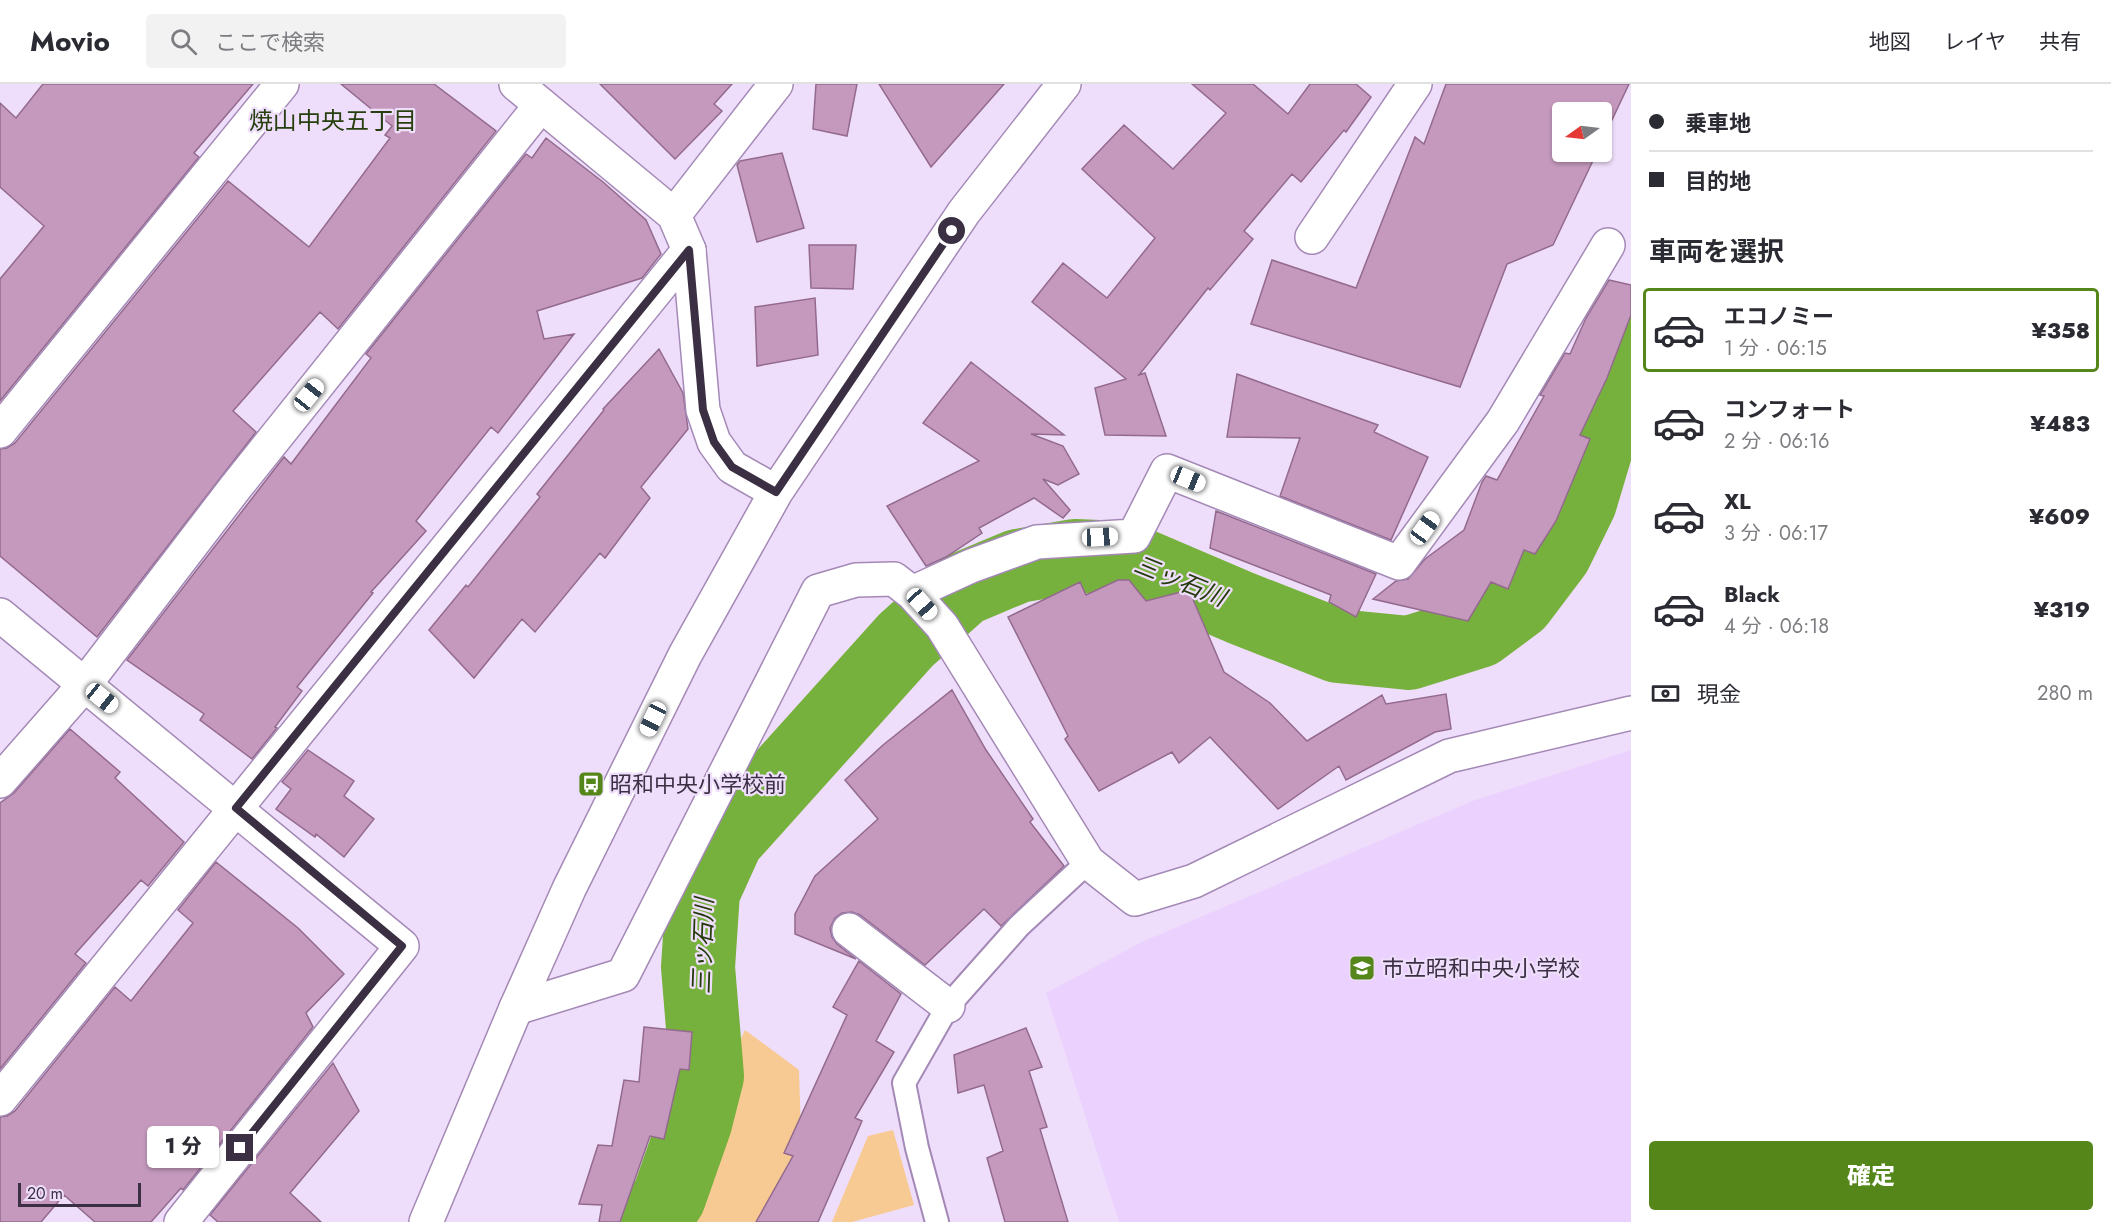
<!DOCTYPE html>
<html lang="ja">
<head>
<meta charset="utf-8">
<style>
	:root { --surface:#fff; --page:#f2f2f3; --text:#2b2b33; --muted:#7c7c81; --line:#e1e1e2; --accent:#54861a }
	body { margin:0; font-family:Jost,"Noto Sans JP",sans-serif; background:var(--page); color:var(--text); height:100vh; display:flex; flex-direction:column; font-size:22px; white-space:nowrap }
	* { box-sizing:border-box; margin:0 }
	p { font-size:20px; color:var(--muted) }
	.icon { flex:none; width:33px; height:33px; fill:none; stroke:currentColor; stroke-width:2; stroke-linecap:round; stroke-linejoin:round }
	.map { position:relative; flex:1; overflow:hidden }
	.details { display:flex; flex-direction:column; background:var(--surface); width:480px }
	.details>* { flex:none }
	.top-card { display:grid; align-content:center; height:132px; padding:0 18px; background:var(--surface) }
	.needle { width:39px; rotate:256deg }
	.buttons { position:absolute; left:1552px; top:18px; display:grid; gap:12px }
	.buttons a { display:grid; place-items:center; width:60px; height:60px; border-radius:6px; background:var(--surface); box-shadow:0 2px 4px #0004; font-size:30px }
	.scale { position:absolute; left:18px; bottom:15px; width:123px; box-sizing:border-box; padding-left:6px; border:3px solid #3b3043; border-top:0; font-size:16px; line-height:21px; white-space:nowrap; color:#3b3043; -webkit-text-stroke:4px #efdefb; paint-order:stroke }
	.end { position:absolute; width:27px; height:27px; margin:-14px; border:8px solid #3b3043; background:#fff; box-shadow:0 0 0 3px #fff }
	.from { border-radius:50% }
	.bubble { position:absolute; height:42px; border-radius:6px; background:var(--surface); box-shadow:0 2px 4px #0004; font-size:20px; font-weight:800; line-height:42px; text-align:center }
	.car { position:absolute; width:18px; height:36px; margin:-18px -9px; border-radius:8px; box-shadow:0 0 4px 2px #0007; background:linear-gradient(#fff 24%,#345 0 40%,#fff 0 76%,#345 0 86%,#fff 0) }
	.top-card b { display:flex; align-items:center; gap:21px; height:57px; font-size:22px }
	.top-card b+b { border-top:2px solid var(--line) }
	.top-card i { width:15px; height:15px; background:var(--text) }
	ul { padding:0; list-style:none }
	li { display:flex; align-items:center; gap:18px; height:84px; margin:0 12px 9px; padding:0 6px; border:3px solid transparent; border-radius:6px }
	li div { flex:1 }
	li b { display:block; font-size:22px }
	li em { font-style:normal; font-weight:800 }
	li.active { border-color:var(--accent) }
	li>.icon { width:54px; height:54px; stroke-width:1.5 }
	h2 { padding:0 18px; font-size:27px; line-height:72px }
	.pay { display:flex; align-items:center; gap:15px; height:66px; padding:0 18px; font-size:22px }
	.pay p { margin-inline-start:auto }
	.action { display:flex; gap:12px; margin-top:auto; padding:12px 18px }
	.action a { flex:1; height:69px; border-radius:6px; background:var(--accent); color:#fff; font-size:24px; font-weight:800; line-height:69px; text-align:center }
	header { display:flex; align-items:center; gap:36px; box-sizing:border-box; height:84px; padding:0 30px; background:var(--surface); border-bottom:2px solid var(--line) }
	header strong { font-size:28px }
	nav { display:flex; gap:33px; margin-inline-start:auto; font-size:21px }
	.search { width:420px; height:54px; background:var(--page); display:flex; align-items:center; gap:15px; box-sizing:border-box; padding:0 21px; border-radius:6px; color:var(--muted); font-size:22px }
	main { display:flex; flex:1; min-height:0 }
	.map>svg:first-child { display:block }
	.built { fill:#ebd1fd }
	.green { fill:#f7ca93 }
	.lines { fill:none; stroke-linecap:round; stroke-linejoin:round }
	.river { stroke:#77b13d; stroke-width:74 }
	.building { fill:#c499bd; stroke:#936a8d; stroke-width:1.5 }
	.lane-casing { stroke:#a489b6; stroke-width:26 }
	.street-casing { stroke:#a489b6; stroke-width:36 }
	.secondary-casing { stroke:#a489b6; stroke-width:36 }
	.lane { stroke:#fff; stroke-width:22 }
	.street { stroke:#fff; stroke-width:33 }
	.secondary { stroke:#fff; stroke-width:33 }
	.route { stroke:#3b3043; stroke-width:8 }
	.labels { text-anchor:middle; stroke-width:4.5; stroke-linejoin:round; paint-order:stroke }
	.poi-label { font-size:22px; fill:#3b3043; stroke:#efdefb; text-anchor:start }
	.neighbourhood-label { font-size:24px; fill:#273f0e; stroke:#efdefb }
	.water-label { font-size:24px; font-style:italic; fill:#233a0b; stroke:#efdefb }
</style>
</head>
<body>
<header>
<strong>Movio</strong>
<div class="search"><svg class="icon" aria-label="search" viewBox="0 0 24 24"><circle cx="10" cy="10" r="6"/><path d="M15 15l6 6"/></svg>ここで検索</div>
<nav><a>地図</a><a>レイヤ</a><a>共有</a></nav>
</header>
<main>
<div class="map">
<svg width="1631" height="1138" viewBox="0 0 1631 1138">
	<rect width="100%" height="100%" fill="#efdefb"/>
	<!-- built -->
	<path class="built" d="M1631,666V1138H1119L1046,909L1142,858L1475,716Z"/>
	<!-- green -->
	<path class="green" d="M745,946L799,986L802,1080L776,1138H674L694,1113L713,1012Z
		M893,1046L914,1121L852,1138H832L868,1052Z"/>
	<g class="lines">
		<!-- river -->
		<path class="river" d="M652,1138L669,1113L695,1039L707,992L698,883L703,808L727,755L906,556L963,505L1018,482L1075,472L1124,474L1241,524L1338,562L1409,569L1479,547L1518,518L1555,469L1580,418L1603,341L1631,261"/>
	</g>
	<!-- building -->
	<path class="building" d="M43,0H253L194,69L199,73L0,317V195L44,142L0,103V19L16,34Z
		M341,0H434L496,47L338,245L320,228L233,327L256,348L97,553L0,472V365L7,364L15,359L228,97L309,163L390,54L385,51L392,42Z
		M600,0H732L714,20L722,27L675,75Z
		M816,0H857L847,52L813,45Z
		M879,0H1004L931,83Z
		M1192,0H1253L1288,30L1310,0H1356L1371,13L1346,48L1344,46L1301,98L1292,90L1244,147L1253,155L1210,206L1208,204L1139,291L1145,289L1166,352L1105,351L1095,304L1126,295L1032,218L1063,179L1107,214L1155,154L1082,85L1124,41L1173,85L1226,29Z
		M1446,0H1629L1602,57V28H1563V68H1597L1553,161L1507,180L1460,303L1251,240L1272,176L1356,204L1415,53L1424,60Z
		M546,54L603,98L646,136L661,170L642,194L537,227L544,255L574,250L498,349L491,343L416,437L426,447L371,508L373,509L297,603L302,607L275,643L277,644L252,675L200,636L204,630L127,576L284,373L291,380L371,274L366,270L526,70L532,74Z
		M782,69L804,144L757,158L737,81L740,77Z
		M809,161H856L853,205L811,204Z
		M1609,196L1631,201V231L1607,294L1580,351L1590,355L1556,437L1535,470L1524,466L1508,505L1491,498L1468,537L1373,515L1396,497L1408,495L1425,475L1464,446L1482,398L1486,392L1497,396L1544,312L1540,311L1565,269L1570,270L1586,234Z
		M815,214L818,271L757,282L755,223Z
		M659,265L683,309L688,345L641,403L650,414L605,474L600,469L535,548L522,535L474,594L429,546L466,501L468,503L540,413L537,410L604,326L603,325Z
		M971,278L1064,351L1031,350L1063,362L1079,390L1058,401L1043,395L1070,426L1063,434L1034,414L979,444L982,449L946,473L926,482L887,422L979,377L923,339Z
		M1237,290L1378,341L1374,348L1428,373L1391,456L1280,412L1300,354L1227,353Z
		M1216,427L1376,490L1356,533L1329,518L1331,511L1210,464Z
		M1118,496H1129L1146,517L1189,506L1224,588L1270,619L1307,657L1382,611L1386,620L1446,610L1451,645L1435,648L1346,696L1339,682L1278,725L1210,653L1179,679L1172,668L1099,707L1065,655L1068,652L1008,533L1080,498L1086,511Z
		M952,606L986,666L1033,735L1030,738L1064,782L1001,842L984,825L925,881L860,831L852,828L842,829L835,834L830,844L832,853L837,860L856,875L795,850V830L815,792L878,735L845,696L883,661Z
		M70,645L120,688L115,694L184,758L148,802L141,796L75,870L86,879L0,985V719L14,709Z
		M308,666L354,697L344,712L374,735L344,773L316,750L315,753L276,725L291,705L282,698Z
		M216,778L298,844L344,890L306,929L313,943L183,1106L181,1104L151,1138H95L64,1111L41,1138H0V1033L7,1032L15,1027L115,903L131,917L193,839L178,826Z
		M859,877L901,910L876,957L894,968L855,1034L862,1037L818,1138H756L793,1072L784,1069L847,931L833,923Z
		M644,943L692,948L689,986L680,985L664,1055L650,1052L620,1138H599L602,1121L579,1120L598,1061L612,1062L624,996L639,998Z
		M1026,944L1042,983L1029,987L1047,1043L1040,1045L1068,1138H1005L987,1074L1003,1067L984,1001L958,1009L954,971Z
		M333,979L359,1027L290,1109L321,1138H218L210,1131Z"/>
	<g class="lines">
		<defs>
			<path id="lane" d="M937,1138L917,1064L904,999L948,922L1019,842L1088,778"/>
			<path id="street" d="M674,131L776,0
				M1312,153L1415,0
				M0,347L282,0
				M912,509L971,482L1037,458L1134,452L1167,387L1399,479L1503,337L1608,161
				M0,531L402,862L181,1138
				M0,697L85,600L235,404L541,21
				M849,846L948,922
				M516,924L623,891L818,507L856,496L894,495L912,509L942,542L1088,778L1135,815L1194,797L1449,672L1631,629
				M0,1015L689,166"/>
			<path id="secondary" d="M516,0L674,131L689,166L703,326L714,358L732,383L776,408
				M426,1138L516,924L569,805L685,571L776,408L964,128L1064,0"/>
		</defs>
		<!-- lane casing -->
		<use href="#lane" class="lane-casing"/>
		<!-- street casing -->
		<use href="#street" class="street-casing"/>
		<!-- secondary casing -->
		<use href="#secondary" class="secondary-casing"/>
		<!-- lane -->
		<use href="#lane" class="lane"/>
		<!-- street -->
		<use href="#street" class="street"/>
		<!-- secondary -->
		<use href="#secondary" class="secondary"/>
	</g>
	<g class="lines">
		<!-- route -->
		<path class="route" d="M240,1064L402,862L236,724L689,166L703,326L714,358L732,383L776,408L952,147"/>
	</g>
	<!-- icons -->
	<defs>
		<symbol id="bus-square" viewBox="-11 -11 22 22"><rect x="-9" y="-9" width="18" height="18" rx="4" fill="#54861a" stroke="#efdefb"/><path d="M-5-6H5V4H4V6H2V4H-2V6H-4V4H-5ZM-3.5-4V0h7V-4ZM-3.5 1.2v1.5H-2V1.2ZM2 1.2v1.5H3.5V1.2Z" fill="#fff"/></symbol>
		<symbol id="school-square" viewBox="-11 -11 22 22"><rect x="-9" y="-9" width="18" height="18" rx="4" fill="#54861a" stroke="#efdefb"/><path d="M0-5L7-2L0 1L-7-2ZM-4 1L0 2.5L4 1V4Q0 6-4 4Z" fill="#fff"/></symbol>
	</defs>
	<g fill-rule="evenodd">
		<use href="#bus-square" x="576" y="685" width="30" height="30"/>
		<use href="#school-square" x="1347" y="869" width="30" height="30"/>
	</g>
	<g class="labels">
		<!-- poi labels -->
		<g class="poi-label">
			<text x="610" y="708">昭和中央小学校前</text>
			<text x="1382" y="892">市立昭和中央小学校</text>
		</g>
		<!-- neighbourhood labels -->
		<g class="neighbourhood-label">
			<text x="333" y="45">焼山中央五丁目</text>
		</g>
		<!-- water labels -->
		<g class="water-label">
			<text transform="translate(1180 497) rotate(22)" y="8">三ッ石川</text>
			<text transform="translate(703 862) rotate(-88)" y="8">三ッ石川</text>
		</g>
	</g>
</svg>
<div class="buttons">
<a><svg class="needle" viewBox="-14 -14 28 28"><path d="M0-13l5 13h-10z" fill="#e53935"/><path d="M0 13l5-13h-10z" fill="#7c7c81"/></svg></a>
</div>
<div class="scale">20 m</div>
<i class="end from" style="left:952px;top:147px"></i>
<i class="end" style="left:240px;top:1064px"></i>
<div class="bubble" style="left:147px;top:1042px;width:72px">1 分</div>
<i class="car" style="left:309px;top:311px;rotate:39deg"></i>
<i class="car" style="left:1188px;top:395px;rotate:112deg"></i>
<i class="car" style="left:1425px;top:444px;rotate:36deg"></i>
<i class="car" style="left:1100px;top:453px;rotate:87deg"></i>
<i class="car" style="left:922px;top:520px;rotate:138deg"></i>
<i class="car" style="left:102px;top:614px;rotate:129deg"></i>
<i class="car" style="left:653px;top:635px;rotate:206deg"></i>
</div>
<section class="details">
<div class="top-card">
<b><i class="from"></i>乗車地</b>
<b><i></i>目的地</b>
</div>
<h2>車両を選択</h2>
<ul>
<li class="active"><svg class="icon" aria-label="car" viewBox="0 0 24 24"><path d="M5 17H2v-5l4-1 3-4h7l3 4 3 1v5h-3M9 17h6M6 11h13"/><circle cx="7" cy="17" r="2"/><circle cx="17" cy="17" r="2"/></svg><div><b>エコノミー</b><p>1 分 · 06:15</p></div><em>¥358</em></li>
<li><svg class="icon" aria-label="car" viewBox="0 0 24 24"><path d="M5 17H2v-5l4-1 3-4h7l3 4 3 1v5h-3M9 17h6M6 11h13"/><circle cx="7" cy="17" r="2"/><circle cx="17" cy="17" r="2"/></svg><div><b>コンフォート</b><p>2 分 · 06:16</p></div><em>¥483</em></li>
<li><svg class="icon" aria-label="car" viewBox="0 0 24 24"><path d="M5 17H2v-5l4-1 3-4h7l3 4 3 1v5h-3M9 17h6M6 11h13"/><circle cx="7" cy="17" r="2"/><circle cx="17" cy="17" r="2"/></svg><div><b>XL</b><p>3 分 · 06:17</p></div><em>¥609</em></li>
<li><svg class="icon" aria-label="car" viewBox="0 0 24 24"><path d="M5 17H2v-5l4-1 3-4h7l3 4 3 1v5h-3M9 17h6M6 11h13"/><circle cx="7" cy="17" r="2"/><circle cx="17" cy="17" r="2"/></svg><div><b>Black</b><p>4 分 · 06:18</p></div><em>¥319</em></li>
</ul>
<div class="pay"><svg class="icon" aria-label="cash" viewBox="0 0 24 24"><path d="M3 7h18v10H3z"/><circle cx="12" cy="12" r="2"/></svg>現金<p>280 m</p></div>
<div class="action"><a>確定</a></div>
</section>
</main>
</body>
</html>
